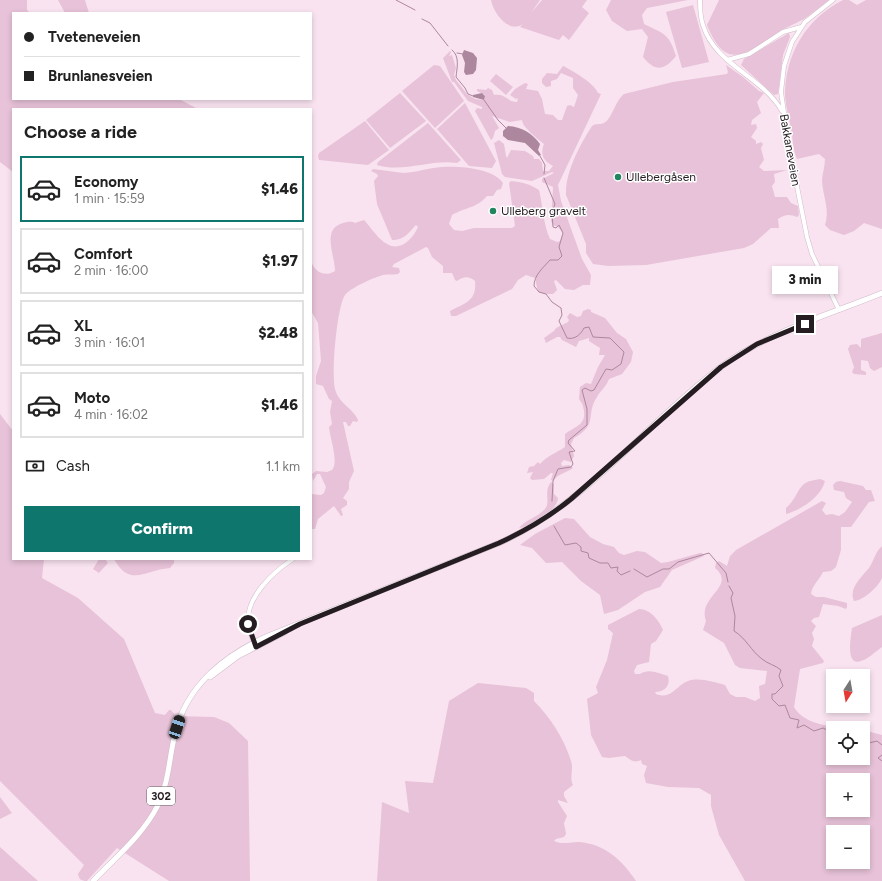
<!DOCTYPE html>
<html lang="en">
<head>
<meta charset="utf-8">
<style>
	:root { --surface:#fff; --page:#f2f2f2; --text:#222; --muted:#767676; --line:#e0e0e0; --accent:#0f766e }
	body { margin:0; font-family:Figtree,sans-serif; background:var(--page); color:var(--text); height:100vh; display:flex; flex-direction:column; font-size:15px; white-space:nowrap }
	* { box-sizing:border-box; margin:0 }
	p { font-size:13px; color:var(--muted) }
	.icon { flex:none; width:22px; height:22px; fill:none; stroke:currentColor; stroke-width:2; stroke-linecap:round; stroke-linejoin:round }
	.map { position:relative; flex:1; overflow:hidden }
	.side { position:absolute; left:12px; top:108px; width:300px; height:452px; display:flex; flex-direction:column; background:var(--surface); border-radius:0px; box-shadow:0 2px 6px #0003 }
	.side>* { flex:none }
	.hud { position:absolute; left:12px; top:12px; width:300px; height:88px; border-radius:0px; box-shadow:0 2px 6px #0003; display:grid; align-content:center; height:88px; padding:0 12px; background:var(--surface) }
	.needle { width:26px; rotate:191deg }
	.buttons { position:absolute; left:826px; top:669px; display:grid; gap:8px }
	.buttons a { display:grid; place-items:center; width:44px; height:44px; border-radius:0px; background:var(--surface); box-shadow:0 2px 6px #0003; font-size:20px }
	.end { position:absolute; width:18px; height:18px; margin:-9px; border:5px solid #251d22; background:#fff; box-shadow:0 0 0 2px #fff }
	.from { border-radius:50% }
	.bubble { position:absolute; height:28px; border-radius:0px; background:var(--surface); box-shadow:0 2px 6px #0003; font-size:13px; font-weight:800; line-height:28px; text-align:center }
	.car { position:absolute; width:12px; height:24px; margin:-12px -6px; border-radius:5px; box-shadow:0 0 3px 1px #0007; background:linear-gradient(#222 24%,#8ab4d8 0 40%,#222 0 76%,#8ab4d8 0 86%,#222 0) }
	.hud b { display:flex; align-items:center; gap:14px; height:38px; font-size:15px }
	.hud b+b { border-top:1px solid var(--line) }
	.hud i { width:10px; height:10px; background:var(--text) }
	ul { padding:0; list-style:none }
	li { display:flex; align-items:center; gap:12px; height:66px; margin:0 8px 6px; padding:0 4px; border:2px solid var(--line); border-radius:0px }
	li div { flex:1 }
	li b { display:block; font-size:15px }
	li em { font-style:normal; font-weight:800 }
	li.current { border-color:var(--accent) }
	li>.icon { width:36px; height:36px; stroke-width:1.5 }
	h2 { padding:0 12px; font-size:18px; line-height:48px }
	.pay { display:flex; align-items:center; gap:10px; height:44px; padding:0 12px; font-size:15px }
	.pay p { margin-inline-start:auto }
	.cta { display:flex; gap:8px; margin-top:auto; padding:8px 12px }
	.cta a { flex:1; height:46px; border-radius:0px; background:var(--accent); color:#fff; font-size:16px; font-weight:800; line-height:46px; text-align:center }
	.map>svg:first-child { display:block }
	.green { fill:#e7c2d8; fill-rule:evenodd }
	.water { fill:#ad879e }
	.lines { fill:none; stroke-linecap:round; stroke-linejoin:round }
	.stream { stroke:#ad879e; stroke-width:1 }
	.tertiary-casing { stroke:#d1bcc8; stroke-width:5 }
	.primary-casing { stroke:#d1bcc8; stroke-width:6 }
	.tertiary { stroke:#fff; stroke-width:4 }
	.primary { stroke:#fff; stroke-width:5 }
	.route { stroke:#251d22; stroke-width:5 }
	.poi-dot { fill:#22855f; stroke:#fff; stroke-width:1.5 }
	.labels { text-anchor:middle; stroke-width:3; stroke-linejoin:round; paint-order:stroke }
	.shield { fill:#fff; stroke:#666164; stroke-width:1 }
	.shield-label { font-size:11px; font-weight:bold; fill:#251d22 }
	.street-label { font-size:12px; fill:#251d22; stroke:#fff }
	.poi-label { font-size:12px; fill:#251d22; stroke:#fff; text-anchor:start }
</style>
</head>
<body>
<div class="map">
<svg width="882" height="881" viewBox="0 0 882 881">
	<rect width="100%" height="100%" fill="#f9e3f0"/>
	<!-- green -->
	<path class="green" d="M0,0H27V10L30,13H13V99H179L198,109H13V172L0,162Z
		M58,0H85L89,13H65Z
		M491,0H540L531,13L542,0H587L582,7L589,13L569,40L563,35L559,40L520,27L523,24C508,34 493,12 491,0Z
		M611,0H688L647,8L642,15L644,24C664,34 669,33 676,56C664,71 655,72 643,57L648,37L642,29L627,31L612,21L606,10Z
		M719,0H829C821,6 813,13 804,19C797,23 789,26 782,30C767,39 748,59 729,54C718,50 711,35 707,25Z
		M843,0H849L857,5L866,0H882V229L864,223L854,231L844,235L830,230L825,225C830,209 823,197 822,181C822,174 825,167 825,159L819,154L797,159C793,150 793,139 791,129C789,118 786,108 785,96C785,54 806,19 843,0Z
		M693,5L709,62L682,68L666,12Z
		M789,33L790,37L783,55L778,94L774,95L741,65L744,59Z
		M450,51L451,52L449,56L452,55L456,68L454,75L456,80L467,94L475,99L484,100L485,95L477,91V89L486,90L488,88L492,90L494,95C506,93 507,102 517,102L518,98L516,99L510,95L515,89L525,83L528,84L526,89L538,91L542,99L545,114L553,115L558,120H562L567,106L570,105L574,107L578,95L573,88V78L561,73L557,79L551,81V86L546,87L542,83V79L547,73L557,74L563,66C572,70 595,84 598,93L601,94L558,185L561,201L582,259L591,275L590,285H583L574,290L565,289L556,280L554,281L557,290L553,294H544L538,292L535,278L526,275L518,280L512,289L456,316H451L450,311C465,303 477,301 475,281C469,276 464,276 457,281L455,280L452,273H443V266L432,257L428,248L426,247L394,264L392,267L399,268L400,272L398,274C393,275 388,274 383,275C375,277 350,288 345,295C337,306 331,375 335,389C339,404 353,408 358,420L357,422L353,421L350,426H348L346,422H343L354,471L349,482V489L343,498L347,501V505L341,509L343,515L341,516L334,506L318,519L315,529H311V494L321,495L324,493L326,487L320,474H317L313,481L312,474L316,471L327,472L332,470C339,463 330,438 329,427L332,424L330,412L332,401L329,399L323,386L316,384V376L321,361L318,323L311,311V261C314,271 324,278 335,271C335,255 321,229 343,223C348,222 351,221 355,223L364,220C374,231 387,254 404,244C410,240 415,234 418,227L416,225C408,233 405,240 392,240L377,204L374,181L378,176L377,174L371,171L373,169C383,170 393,172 403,173C413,173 424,169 434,168C452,165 492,167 503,183L501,189L497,190L493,196H487C477,208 466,207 452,215L449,224L454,230L462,231L474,228H512L515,226L509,183L511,181C522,182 530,184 539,190C543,206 543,224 550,239L557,242L560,241L563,233L558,227L553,225L551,221L553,187L542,182V179L554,173L552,172L532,181L505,177L502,174L494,143L499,140L504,144L506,156L507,158L511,150L525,151L533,156L534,159H539L542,163L543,171H549L553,166C543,161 540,154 544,144C538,139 522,127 522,120L510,122L492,116L499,128L495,131L493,138L491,140L475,111L477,108L482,109V107L468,101L454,82H452L443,58Z
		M434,65L440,66L464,101L435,128L402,91Z
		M726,65L743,77L759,91L764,93L757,102L761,113L752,120L751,125L756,124L757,128L751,137L756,141V144L761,142L763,144L761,148L764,160L759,167L764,171L787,170L774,174L775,182L772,186L775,197H787L791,203L798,206L799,215L797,217C790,214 785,214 778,219L779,228H771L753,244L744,248L646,265L608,266L593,264L586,253V244L566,195C565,172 580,145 592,126C596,123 600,125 604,123C612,119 615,101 624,94L673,82L727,74L728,72Z
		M496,74L513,87L506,95L490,81Z
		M400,93L426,121L390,148L366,120Z
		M465,103L496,161L492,168L469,166L437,129Z
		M365,121L389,150L368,165L319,160L318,156L319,153Z
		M428,123L461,160L457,163C430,159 404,173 377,165L378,162Z
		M588,309L591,310V312L605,318L617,333L626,339L633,352L631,362L622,374L609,379C606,387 601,390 597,397C585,415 599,424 574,438L571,444L574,456L571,462L564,460L561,463L562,466L569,465L573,468C566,473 559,473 553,481L551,480L553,473H551L544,479L532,480L530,478L533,472L527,473L529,467L534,466L538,462L540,464C547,456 556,453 565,447V434C574,427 586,425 584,411C583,405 582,403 579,399L580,387L586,383L591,384L598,367L605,355H599L600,348L589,341V338L579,341L576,347L562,340L560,337H557L546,343L544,338L554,331L556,328L568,322L569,320L567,317L570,313L577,317L581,316L583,311Z
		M882,333V367L874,371L870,368L868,361L861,360V370L866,372V375L854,374L852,372L854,367L848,349L850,345L857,344L861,348V339Z
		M0,414L13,431V559H44L42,578L78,598L124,639L155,713L165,715L169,710H171L176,716L214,717L229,723L248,741L250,881H169L117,848L87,881C81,881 79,879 78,874L84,865L0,781Z
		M820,479L825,481C821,497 801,510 786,514V508C795,501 798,488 804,484C808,481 815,480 820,479Z
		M840,481L863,486L866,490H871L875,501L869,502L851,527H841V550L836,567L831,571L823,572C820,579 812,585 811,594L816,597H824L847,603V607L846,609L838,606L823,604L819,617L814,618L811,621L816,626L812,633L814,639L812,646L824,661L823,663L800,669L794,707C803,723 826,726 843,728H833V758H863V730L882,735V881H745L719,835L711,806V795L699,788L668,787L646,783L644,775L647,766L642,764L641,760C634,763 632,761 625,756L609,758L602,757L591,735L587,699L598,693L596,687L607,660L613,633L608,629V625L639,609C650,609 659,620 663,630L656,641L651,644L649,662L637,665L634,671L635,674H640C648,668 659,673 668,676C671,686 664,692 655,692L656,694C672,700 675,686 688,681C699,677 714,682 725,685L730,694L736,697H745L755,701L760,698L759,686L765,684L767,671L740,668L735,665L724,643L703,630L706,621C697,596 737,587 715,568L716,563L719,561L727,566L730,556L736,550L822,501L826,503L822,510L826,515L832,514L839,516L845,512L852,502L846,498L844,492L834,490L833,485L836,482ZM833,780H863V810H833ZM833,832H863V862H833Z
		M551,482L554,484V494L558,498C558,510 530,527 519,528C525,520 538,517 545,509C551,502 543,492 551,482Z
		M565,518L574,519L590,537L603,544L614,547L619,553L624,555L637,551L645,552L661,563L668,562L700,553H702L704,556L672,570L660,587L645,592L618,610L604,614L600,595L581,581L562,562L546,563L532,548L520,545L535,534Z
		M882,546C882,554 882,571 882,578C879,586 863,601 854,601C848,588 862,577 869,568C874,561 875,552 882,546Z
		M99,559H105L108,563L99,573L93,569Z
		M114,559H174V563L170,568C145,570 130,588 114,559Z
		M882,615V647C875,652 868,659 861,661C845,667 851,636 852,628Z
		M478,683L526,688L534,693V701C550,717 564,738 571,761C574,769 569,777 573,785L564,792V796L568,803L558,800V802L567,816L564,823L566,834L564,837L556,839L554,841C563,845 571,842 579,842C605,844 622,860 636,881H377L382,802L409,813L405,781L433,783L449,701Z
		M0,797L12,813L0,819Z
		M0,847L38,881H0Z"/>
	<!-- water -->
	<path class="water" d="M464,50L473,53L477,58L476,70L473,74L466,75L464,72L465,63L462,55Z
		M482,93L485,96L484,100L473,97V95Z
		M508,126C522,127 532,133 540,144L538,150L541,155L539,156L525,143L508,140L503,136V131Z"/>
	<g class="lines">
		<!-- stream -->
		<path class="stream" d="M396,0L415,10
			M422,19L430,23L448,46
			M452,50C460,56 457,68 456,77L465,88L468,94L473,96
			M457,53L463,54
			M484,100L498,120L506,128
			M540,156L545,165L544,174
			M544,178L555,204L552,213L553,227L556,228L559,225L563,233L559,247L562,256L558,260H550C543,268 534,275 534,286L539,292L546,294L552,302L561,308L562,315L559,321L567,338C575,340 581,334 584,328L589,327L593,337L610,338L624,352L621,364L612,370L606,369L594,390L591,391L585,388L582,390L587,409V425L569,440L568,443L575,451L569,452L573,464L571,467L558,469L553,481L552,501
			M554,526L565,545L576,543L581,547V551L588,553L589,558L600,563H608L611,568L618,567L617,571L621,575L630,571
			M634,569L647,577L663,569H669L678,562L709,553L726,573L728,582
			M729,586L733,593L731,598L735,616L734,631C746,638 751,651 762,659C768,664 775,665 781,670L779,676L783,686L775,694H772V699L779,706L785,705L790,718L799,720L797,728L804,725L814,731L823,728L833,733
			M863,735L869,743L877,741L882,745
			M882,755L878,758L882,761"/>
		<defs>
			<path id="tertiary" d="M700,0C700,8 700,17 703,25C715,65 762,76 782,111
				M833,0L805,22L792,42L784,66L781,92L789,146L807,237L812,254L839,310
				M727,60L749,54L783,32L801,27
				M255,644C252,637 248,630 248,623C246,597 273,572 293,559"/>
			<path id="primary" d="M210,677L238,656L285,632
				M93,881C116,857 143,835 158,805C169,782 169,758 175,734C186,686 225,655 268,636L499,543C587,504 646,423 722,366C769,332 828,315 882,293"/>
		</defs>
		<!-- tertiary casing -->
		<use href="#tertiary" class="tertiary-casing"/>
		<!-- primary casing -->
		<use href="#primary" class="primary-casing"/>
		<!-- tertiary -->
		<use href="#tertiary" class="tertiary"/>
		<!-- primary -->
		<use href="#primary" class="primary"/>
	</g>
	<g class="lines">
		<!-- route -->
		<path class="route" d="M248,624L256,647L300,624L499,543C525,531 549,517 571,499L721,367L757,344L805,324"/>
	</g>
	<!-- markers -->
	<g class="poi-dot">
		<circle cx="618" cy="177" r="4"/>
		<circle cx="493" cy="211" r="4"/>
	</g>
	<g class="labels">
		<!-- shield labels -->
		<rect class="shield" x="147" y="787" width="28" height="18" rx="3"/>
		<g class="shield-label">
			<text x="161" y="800">302</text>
		</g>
		<!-- street labels -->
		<g class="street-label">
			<text transform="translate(790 150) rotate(80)" y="4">Bakkaneveien</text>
		</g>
		<!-- poi labels -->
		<g class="poi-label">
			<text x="626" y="181">Ullebergåsen</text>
			<text x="501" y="215">Ulleberg gravelt</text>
		</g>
	</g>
</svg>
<div class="buttons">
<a><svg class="needle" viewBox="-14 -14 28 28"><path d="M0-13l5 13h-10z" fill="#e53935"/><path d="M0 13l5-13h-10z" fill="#767676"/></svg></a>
<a><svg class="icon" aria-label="locate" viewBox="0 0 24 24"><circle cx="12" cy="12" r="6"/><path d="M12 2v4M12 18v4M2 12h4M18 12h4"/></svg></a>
<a>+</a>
<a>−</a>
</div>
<i class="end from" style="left:248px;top:624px"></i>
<i class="end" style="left:805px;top:324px"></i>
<div class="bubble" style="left:772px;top:266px;width:66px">3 min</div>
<i class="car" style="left:177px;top:727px;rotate:18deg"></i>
<div class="hud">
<b><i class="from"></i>Tveteneveien</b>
<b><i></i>Brunlanesveien</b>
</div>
<section class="side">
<h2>Choose a ride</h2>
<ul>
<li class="current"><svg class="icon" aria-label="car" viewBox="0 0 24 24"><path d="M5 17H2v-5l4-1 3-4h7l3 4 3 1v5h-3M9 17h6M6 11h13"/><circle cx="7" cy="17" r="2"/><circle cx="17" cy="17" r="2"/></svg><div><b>Economy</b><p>1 min · 15:59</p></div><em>$1.46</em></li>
<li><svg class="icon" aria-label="car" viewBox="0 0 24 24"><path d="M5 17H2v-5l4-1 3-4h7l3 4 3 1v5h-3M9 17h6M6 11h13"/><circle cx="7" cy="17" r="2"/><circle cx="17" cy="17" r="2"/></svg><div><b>Comfort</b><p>2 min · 16:00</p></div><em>$1.97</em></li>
<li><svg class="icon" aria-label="car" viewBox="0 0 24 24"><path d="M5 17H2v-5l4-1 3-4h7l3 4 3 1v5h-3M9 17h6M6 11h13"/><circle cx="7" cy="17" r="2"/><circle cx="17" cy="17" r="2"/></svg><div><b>XL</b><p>3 min · 16:01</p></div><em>$2.48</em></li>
<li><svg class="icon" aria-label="car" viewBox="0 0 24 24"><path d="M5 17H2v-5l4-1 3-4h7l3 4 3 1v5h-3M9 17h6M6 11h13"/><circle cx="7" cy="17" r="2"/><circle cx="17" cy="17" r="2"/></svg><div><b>Moto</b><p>4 min · 16:02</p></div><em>$1.46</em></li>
</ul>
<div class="pay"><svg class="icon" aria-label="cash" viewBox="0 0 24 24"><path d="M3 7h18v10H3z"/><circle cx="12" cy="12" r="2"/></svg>Cash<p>1.1 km</p></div>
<div class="cta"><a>Confirm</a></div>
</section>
</div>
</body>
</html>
